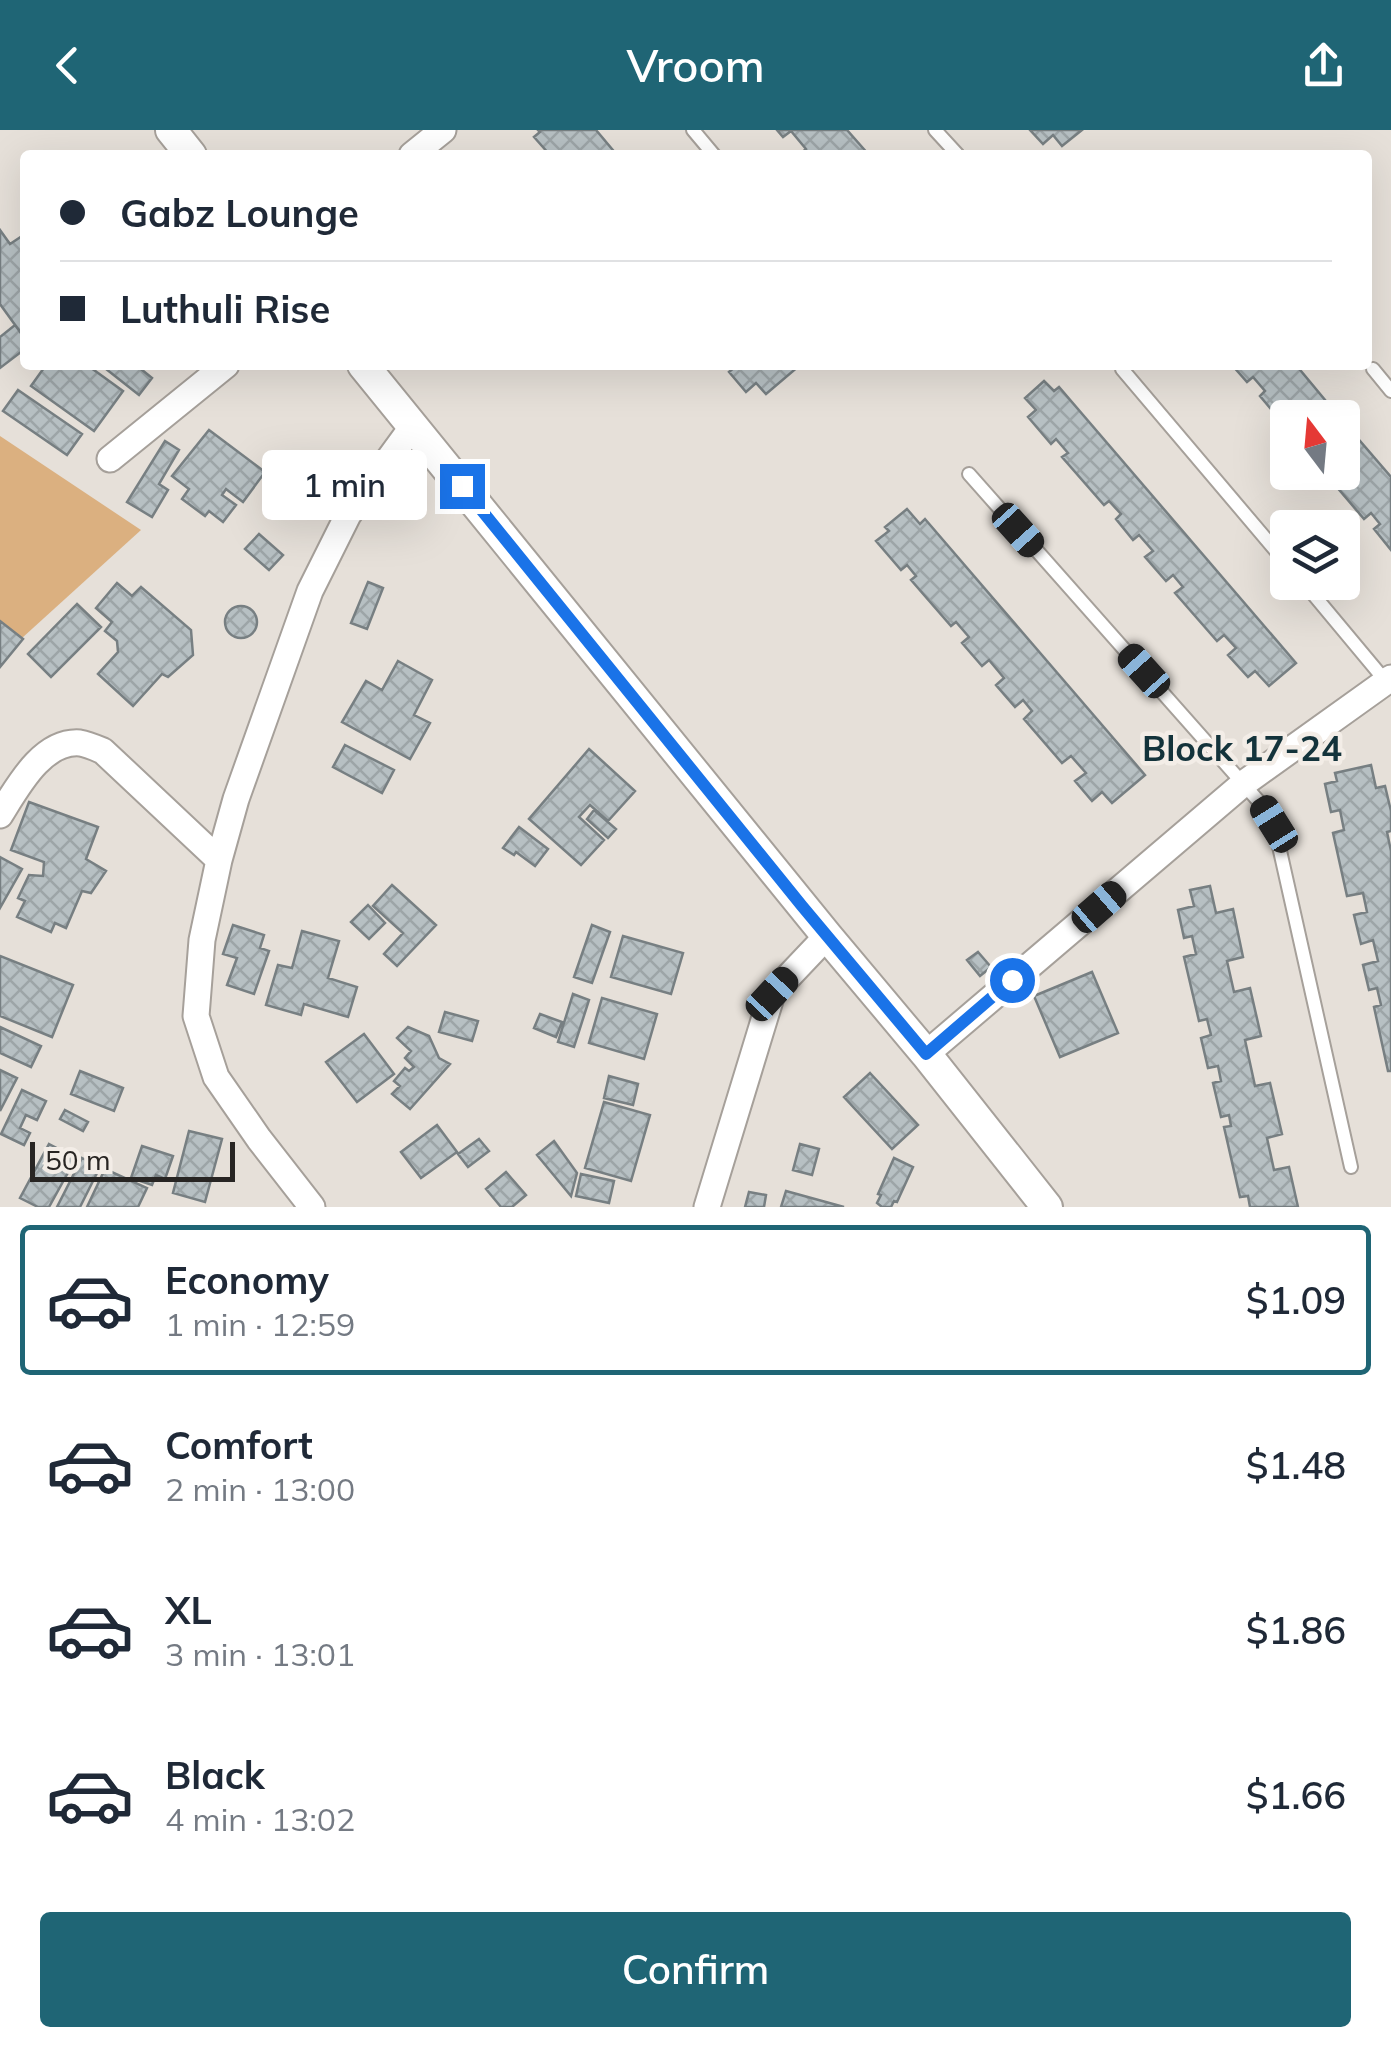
<!DOCTYPE html>
<html lang="en">
<head>
<meta charset="utf-8">
<style>
	:root { --surface:#fff; --page:#f6f6f7; --text:#1f2937; --muted:#747a83; --line:#e0e1e3; --accent:#1f6575 }
	body { margin:0; font-family:Mulish,sans-serif; background:var(--page); color:var(--text); height:100vh; display:flex; flex-direction:column; font-size:38px; white-space:nowrap }
	* { box-sizing:border-box; margin:0 }
	p { font-size:32px; color:var(--muted) }
	.icon { flex:none; width:55px; height:55px; fill:none; stroke:currentColor; stroke-width:2; stroke-linecap:round; stroke-linejoin:round }
	.map { position:relative; height:1077px; overflow:hidden }
	.drawer { display:flex; flex-direction:column; background:var(--surface); flex:1 }
	.drawer>* { flex:none }
	.hud { position:absolute; left:20px; top:20px; width:1352px; height:220px; border-radius:10px; box-shadow:0 10px 40px #0002; display:grid; align-content:center; height:220px; padding:0 40px; background:var(--surface) }
	.needle { width:65px; rotate:344deg }
	.tools { position:absolute; left:1270px; top:270px; display:grid; gap:20px }
	.tools a { display:grid; place-items:center; width:90px; height:90px; border-radius:10px; background:var(--surface); box-shadow:0 10px 40px #0002; font-size:50px }
	.scale { position:absolute; left:30px; bottom:25px; width:205px; box-sizing:border-box; padding-left:10px; border:5px solid #282523; border-top:0; font-size:28px; line-height:35px; white-space:nowrap; color:#282523; -webkit-text-stroke:8px #f3ede7; paint-order:stroke }
	.end { position:absolute; width:45px; height:45px; margin:-22px; border:12px solid #1a73e8; background:#fff; box-shadow:0 0 0 5px #fff }
	.from { border-radius:50% }
	.bubble { position:absolute; height:70px; border-radius:10px; background:var(--surface); box-shadow:0 10px 40px #0002; font-size:32px; font-weight:600; line-height:70px; text-align:center }
	.car { position:absolute; width:30px; height:60px; margin:-30px -15px; border-radius:12px; box-shadow:0 0 8px 2px #0007; background:linear-gradient(#222 24%,#8ab4d8 0 40%,#222 0 76%,#8ab4d8 0 86%,#222 0) }
	.hud b { display:flex; align-items:center; gap:35px; height:95px; font-size:38px }
	.hud b+b { border-top:2px solid var(--line) }
	.hud i { width:25px; height:25px; background:var(--text) }
	ul { padding:18px 0 0; list-style:none }
	li { display:flex; align-items:center; gap:30px; height:150px; margin:0 20px 15px; padding:0 20px; border:5px solid transparent; border-radius:10px }
	li div { flex:1 }
	li b { display:block; font-size:38px }
	li em { font-style:normal; font-weight:600 }
	li.current { border-color:var(--accent) }
	li>.icon { width:90px; height:90px; stroke-width:1.5 }
	.primary-button { display:flex; gap:20px; margin-top:auto; padding:20px 40px }
	.primary-button a { flex:1; height:115px; border-radius:10px; background:var(--accent); color:#fff; font-size:40px; font-weight:600; line-height:115px; text-align:center }
	header { display:flex; justify-content:space-between; align-items:center; height:130px; padding:0 40px; background:var(--accent); color:#fff; font-size:45px; font-weight:600 }
	.map>svg:first-child { display:block }
	.grass { fill:#dbb080 }
	.building { fill:url(#building-cross-hatch); stroke:#777f82; stroke-width:2.5 }
	.lines { fill:none; stroke-linecap:round; stroke-linejoin:round }
	.service-casing { stroke:#a6a09a; stroke-width:16 }
	.minor-casing { stroke:#a6a09a; stroke-width:29 }
	.tertiary-casing { stroke:#a6a09a; stroke-width:34 }
	.service { stroke:#fff; stroke-width:12 }
	.minor { stroke:#fff; stroke-width:25 }
	.tertiary { stroke:#fff; stroke-width:30 }
	.route { stroke:#1a73e8; stroke-width:12 }
	.labels { text-anchor:middle; stroke-width:9; stroke-linejoin:round; paint-order:stroke }
	.quarter-label { font-size:35px; font-weight:bold; fill:#13333b; stroke:#f3ede7 }
</style>
</head>
<body>
<header><svg class="icon" aria-label="back" viewBox="0 0 24 24"><path d="M15 5l-7 7 7 7"/></svg>Vroom<svg class="icon" aria-label="share" viewBox="0 0 24 24"><path d="M12 15V3M7 8l5-5 5 5M5 13v7h14v-7"/></svg></header>
<div class="map">
<svg width="1391" height="1077" viewBox="0 0 1391 1077">
	<defs>
		<pattern id="building-cross-hatch" width="8" height="8" patternUnits="userSpaceOnUse" patternTransform="scale(2.5)"><rect width="8" height="8" fill="#b7c0c3"/><path d="M0 0l8 8M0 8l8-8" fill="none" stroke="#9da5a7"/></pattern>
	</defs>
	<rect width="100%" height="100%" fill="#e6e0d9"/>
	<!-- grass -->
	<path class="grass" d="M0,306L141,400L0,528Z"/>
	<!-- building -->
	<path class="building" d="M538,0H596L617,25H550L534,7L540,2Z
		M777,0H847L869,25H799L806,19L791,1L783,7Z
		M1030,0H1082L1062,16L1053,5L1043,14Z
		M0,100L10,114L25,104L23,206L0,174Z
		M15,195L25,208V219L0,238V207Z
		M46,235H87L123,261L94,301L31,256Z
		M101,235H136L152,248L139,265Z
		M737,235H798L799,236L766,264L756,253L746,262L729,242Z
		M1232,235H1296L1340,288H1293L1289,282L1280,290L1260,266L1265,261L1253,247L1247,252Z
		M1044,251L1054,261L1059,257L1296,533L1269,556L1255,541L1248,547L1228,525L1236,518L1224,505L1217,511L1175,463L1183,457L1173,445L1166,451L1145,427L1153,421L1139,405L1133,410L1116,389L1121,384L1109,371L1104,375L1062,327L1068,323L1056,309L1051,314L1028,287L1036,280L1025,268Z
		M18,260L82,304L67,325L3,281Z
		M1342,290L1391,347V420L1374,399L1380,394L1371,383L1364,389L1324,342H1342Z
		M209,300L265,342L243,372L226,359L222,365L236,375L223,392L209,381L205,386L182,369L189,359L172,346Z
		M165,311L179,320L159,354L168,360L152,387L127,372Z
		M907,379L920,394L925,389L1145,645L1112,673L1102,662L1092,671L1075,651L1086,643L1071,626L1062,633L1024,589L1032,581L1023,570L1015,577L996,555L1004,548L989,530L982,536L962,513L969,507L956,492L951,496L911,450L916,446L907,435L901,440L876,411L889,401L885,397Z
		M259,404L283,425L269,440L245,419Z
		M368,452L383,458L367,499L351,493Z
		M117,453L132,466L141,457L191,500L193,525L168,547L162,544L133,576L98,544L118,522L117,511L105,501L112,492L96,478Z
		M77,474L101,497L51,547L28,524Z
		M225 492a16 16 0 1 1 32 0a16 16 0 1 1-32 0Z
		M0,491L23,509L0,537Z
		M398,531L432,550L414,585L430,593L410,629L342,592L366,551L382,560Z
		M345,615L394,640L382,663L333,637Z
		M589,619L635,661L608,691L590,675L579,687L604,710L581,735L529,689Z
		M1371,635L1376,658L1385,656L1391,681V701L1387,702L1391,721V941H1388L1374,877L1381,875L1377,858L1369,860L1363,835L1378,831L1373,810L1361,814L1354,785L1367,782L1363,763L1347,766L1333,703L1344,700L1340,680L1331,682L1325,654L1337,651L1335,643Z
		M29,672L98,697L86,729L106,741L91,763L82,761L66,798L55,793L51,802L17,787L25,771L18,768L29,745L43,746L44,732L11,720Z
		M594,680L616,699L608,708L587,689Z
		M519,697L548,719L535,736L516,722L514,725L503,718Z
		M0,727L22,739L0,778Z
		M392,755L436,795L397,836L384,824L403,803L373,776Z
		M1210,756L1216,783L1233,779L1243,827L1227,831L1234,862L1250,858L1261,906L1245,910L1255,956L1270,953L1282,1004L1267,1008L1274,1040L1289,1037L1298,1077H1250L1248,1066L1240,1067L1224,997L1231,996L1229,985L1221,987L1213,953L1221,951L1218,936L1208,938L1201,908L1211,905L1207,889L1199,891L1184,827L1196,824L1192,806L1184,808L1178,780L1194,776L1190,760Z
		M368,775L385,793L369,809L351,792Z
		M233,795L264,805L260,818L269,821L254,864L227,855L237,828L223,824Z
		M592,795L610,802L592,853L574,847Z
		M302,801L339,811L328,848L357,857L348,887L304,874L301,885L266,875L278,835L292,838Z
		M623,806L683,823L671,864L611,847Z
		M978,822L991,837L980,846L967,830Z
		M0,826L73,855L52,907L0,886Z
		M1092,842L1118,903L1060,927L1034,866Z
		M573,864L589,870L574,917L558,912Z
		M602,868L657,884L644,929L589,913Z
		M445,882L478,891L472,911L439,902Z
		M540,884L562,892L556,907L534,898Z
		M0,897L41,916L31,937L0,923Z
		M408,897L429,906L439,928L450,934L410,979L392,964L400,956L394,951L405,938L409,941L414,937L405,928L411,921L397,908Z
		M364,904L394,944L357,972L326,932Z
		M0,940L17,948L0,981Z
		M80,941L123,958L114,981L71,964Z
		M870,943L918,995L892,1019L844,967Z
		M609,946L638,954L633,975L604,968Z
		M22,960L46,971L37,990L26,985L20,998L30,1003L24,1015L1,1004Z
		M604,972L650,985L631,1051L585,1038Z
		M65,980L88,992L83,1001L60,989Z
		M437,995L457,1022L421,1048L401,1022Z
		M189,1001L222,1009L205,1072L173,1063Z
		M479,1009L489,1021L468,1037L458,1024Z
		M554,1011L577,1043L571,1066L537,1025Z
		M49,1014L76,1028L49,1077H38L20,1068Z
		M800,1014L819,1019L812,1045L793,1040Z
		M142,1016L173,1026L165,1049L156,1045L152,1055L131,1048Z
		M82,1028L100,1037L80,1077H57Z
		M894,1028L913,1037L897,1072L894,1071L891,1077H882L877,1073L881,1065L878,1064Z
		M105,1039L147,1058L138,1077H87Z
		M506,1042L526,1065L512,1077H501L486,1059Z
		M581,1044L614,1051L609,1073L576,1066Z
		M786,1061L844,1077H781Z
		M749,1062L766,1065L764,1077H745Z"/>
	<g class="lines">
		<defs>
			<path id="service" d="M693,0L714,25
				M935,0L958,25
				M1122,239L1288,435
				M1373,239L1391,261
				M969,344L1262,675L1274,694L1351,1037
				M1303,452L1388,554"/>
			<path id="minor" d="M412,25L443,0
				M110,329L226,235
				M0,685C17,658 42,610 80,613C87,614 96,618 103,621L219,730
				M926,924L1243,654L1391,548
				M312,1077L259,1009L216,947L196,886L202,810L219,730L236,669L310,461L348,385L413,296
				M707,1077L772,864L827,806"/>
			<path id="tertiary" d="M171,0L191,25
				M363,235L827,806L926,924L1047,1077"/>
		</defs>
		<!-- service casing -->
		<use href="#service" class="service-casing"/>
		<!-- minor casing -->
		<use href="#minor" class="minor-casing"/>
		<!-- tertiary casing -->
		<use href="#tertiary" class="tertiary-casing"/>
		<!-- service -->
		<use href="#service" class="service"/>
		<!-- minor -->
		<use href="#minor" class="minor"/>
		<!-- tertiary -->
		<use href="#tertiary" class="tertiary"/>
	</g>
	<g class="lines">
		<!-- route -->
		<path class="route" d="M462,356L802,776L926,924L1012,850"/>
	</g>
	<g class="labels">
		<!-- quarter labels -->
		<g class="quarter-label">
			<text x="1242" y="631">Block 17-24</text>
		</g>
	</g>
</svg>
<div class="tools">
<a><svg class="needle" viewBox="-14 -14 28 28"><path d="M0-13l5 13h-10z" fill="#e53935"/><path d="M0 13l5-13h-10z" fill="#747a83"/></svg></a>
<a><svg class="icon" aria-label="layers" viewBox="0 0 24 24"><path d="M12 4l9 5-9 5-9-5zM3 14l9 5 9-5"/></svg></a>
</div>
<div class="scale">50 m</div>
<i class="end from" style="left:1012px;top:850px"></i>
<i class="end" style="left:462px;top:356px"></i>
<div class="bubble" style="left:262px;top:320px;width:165px">1 min</div>
<i class="car" style="left:1018px;top:400px;rotate:138deg"></i>
<i class="car" style="left:1144px;top:541px;rotate:318deg"></i>
<i class="car" style="left:1274px;top:694px;rotate:328deg"></i>
<i class="car" style="left:1099px;top:777px;rotate:49deg"></i>
<i class="car" style="left:772px;top:864px;rotate:43deg"></i>
<div class="hud">
<b><i class="from"></i>Gabz Lounge</b>
<b><i></i>Luthuli Rise</b>
</div>
</div>
<section class="drawer">
<ul>
<li class="current"><svg class="icon" aria-label="car" viewBox="0 0 24 24"><path d="M5 17H2v-5l4-1 3-4h7l3 4 3 1v5h-3M9 17h6M6 11h13"/><circle cx="7" cy="17" r="2"/><circle cx="17" cy="17" r="2"/></svg><div><b>Economy</b><p>1 min · 12:59</p></div><em>$1.09</em></li>
<li><svg class="icon" aria-label="car" viewBox="0 0 24 24"><path d="M5 17H2v-5l4-1 3-4h7l3 4 3 1v5h-3M9 17h6M6 11h13"/><circle cx="7" cy="17" r="2"/><circle cx="17" cy="17" r="2"/></svg><div><b>Comfort</b><p>2 min · 13:00</p></div><em>$1.48</em></li>
<li><svg class="icon" aria-label="car" viewBox="0 0 24 24"><path d="M5 17H2v-5l4-1 3-4h7l3 4 3 1v5h-3M9 17h6M6 11h13"/><circle cx="7" cy="17" r="2"/><circle cx="17" cy="17" r="2"/></svg><div><b>XL</b><p>3 min · 13:01</p></div><em>$1.86</em></li>
<li><svg class="icon" aria-label="car" viewBox="0 0 24 24"><path d="M5 17H2v-5l4-1 3-4h7l3 4 3 1v5h-3M9 17h6M6 11h13"/><circle cx="7" cy="17" r="2"/><circle cx="17" cy="17" r="2"/></svg><div><b>Black</b><p>4 min · 13:02</p></div><em>$1.66</em></li>
</ul>
<div class="primary-button"><a>Confirm</a></div>
</section>
</body>
</html>
